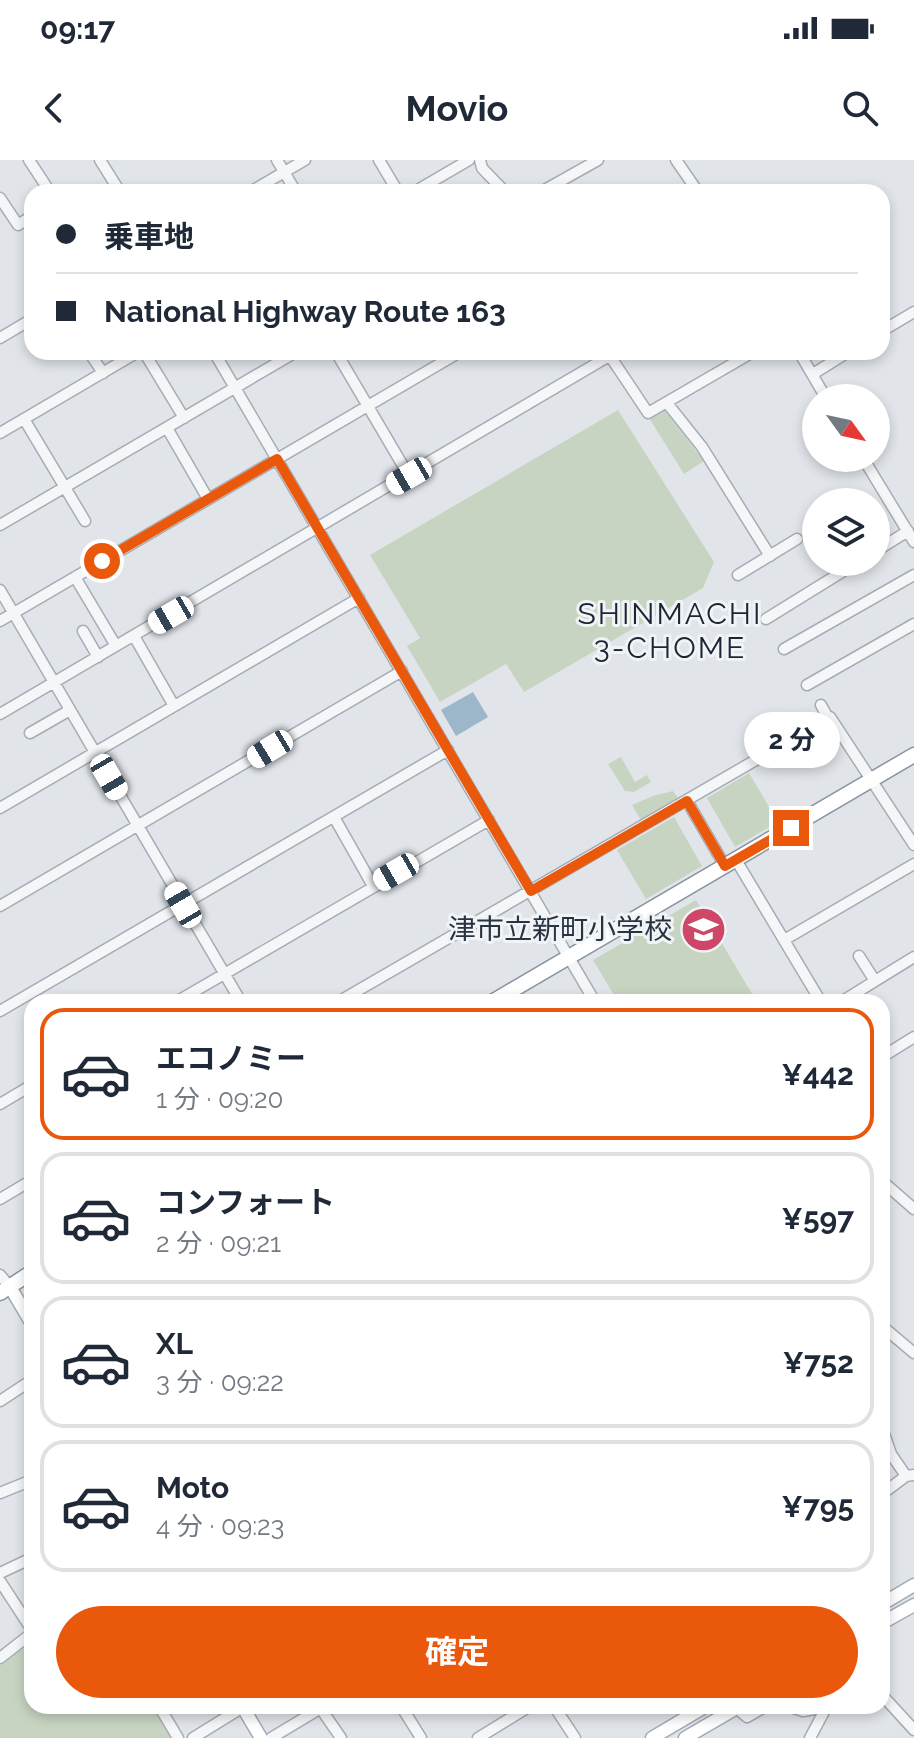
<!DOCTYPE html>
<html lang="ja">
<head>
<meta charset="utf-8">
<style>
	:root { --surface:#fff; --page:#f2f2f3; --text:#1f2937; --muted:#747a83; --line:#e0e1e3; --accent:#ea580c }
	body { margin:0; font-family:Raleway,"Noto Sans JP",sans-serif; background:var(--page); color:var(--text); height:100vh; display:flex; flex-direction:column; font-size:30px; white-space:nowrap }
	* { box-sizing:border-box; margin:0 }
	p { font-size:26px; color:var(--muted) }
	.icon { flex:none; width:44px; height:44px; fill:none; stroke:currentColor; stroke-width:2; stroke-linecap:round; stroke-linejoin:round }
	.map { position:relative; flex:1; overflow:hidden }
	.details { position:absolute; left:24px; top:834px; width:866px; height:720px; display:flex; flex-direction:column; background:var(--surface); border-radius:24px; box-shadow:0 4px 12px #0003 }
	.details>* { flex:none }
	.guide { position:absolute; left:24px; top:24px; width:866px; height:176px; border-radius:24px; box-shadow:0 4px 12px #0003; display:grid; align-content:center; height:176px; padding:0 32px; background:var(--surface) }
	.needle { width:52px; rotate:123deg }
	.fabs { position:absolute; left:802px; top:224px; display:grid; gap:16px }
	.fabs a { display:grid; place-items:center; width:88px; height:88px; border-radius:50%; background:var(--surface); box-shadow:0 4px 12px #0003; font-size:40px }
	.end { position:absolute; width:36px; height:36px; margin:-18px; border:10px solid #ea580c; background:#fff; box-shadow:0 0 0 4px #fff }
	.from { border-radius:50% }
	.bubble { position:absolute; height:56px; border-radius:28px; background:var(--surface); box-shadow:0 4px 12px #0003; font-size:26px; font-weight:700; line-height:56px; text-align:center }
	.car { position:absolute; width:24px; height:48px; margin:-24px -12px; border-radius:10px; box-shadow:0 0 6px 2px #0007; background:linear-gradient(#fff 24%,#345 0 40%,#fff 0 76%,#345 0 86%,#fff 0) }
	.guide b { display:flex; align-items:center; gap:28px; height:76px; font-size:30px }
	.guide b+b { border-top:2px solid var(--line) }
	.guide i { width:20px; height:20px; background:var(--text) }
	ul { padding:14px 0 0; list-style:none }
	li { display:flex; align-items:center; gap:24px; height:132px; margin:0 16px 12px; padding:0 16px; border:4px solid var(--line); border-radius:24px }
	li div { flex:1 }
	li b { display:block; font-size:30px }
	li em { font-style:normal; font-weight:700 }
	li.active { border-color:var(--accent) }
	li>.icon { width:72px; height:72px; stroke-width:1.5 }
	.primary-button { display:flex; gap:16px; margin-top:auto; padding:16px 32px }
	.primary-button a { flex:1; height:92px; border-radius:48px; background:var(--accent); color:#fff; font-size:32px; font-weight:700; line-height:92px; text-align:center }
	.status { display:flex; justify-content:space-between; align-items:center; height:56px; padding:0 40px; background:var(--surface); direction:ltr }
	.status svg { height:22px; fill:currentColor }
	header { display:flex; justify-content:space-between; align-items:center; height:104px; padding:0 32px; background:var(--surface); font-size:36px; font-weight:700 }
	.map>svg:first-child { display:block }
	.green { fill:#c8d4c2 }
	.water { fill:#9cb6ca }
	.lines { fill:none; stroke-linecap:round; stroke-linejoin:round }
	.minor-casing { stroke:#a6acb4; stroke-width:13 }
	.major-casing { stroke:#a1abb6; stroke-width:15 }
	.highway-casing { stroke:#8994a1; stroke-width:17 }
	.minor { stroke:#f4f6f8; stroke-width:10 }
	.major { stroke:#fff; stroke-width:12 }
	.highway { stroke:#fff; stroke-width:14 }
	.route { stroke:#ea580c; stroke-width:10 }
	.labels { text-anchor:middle; stroke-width:6; stroke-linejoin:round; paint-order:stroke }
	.poi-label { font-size:28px; fill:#293442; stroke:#f1f4f7; text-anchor:end }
	.neighbourhood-label { font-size:30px; letter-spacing:2px; fill:#1c2533; stroke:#f1f4f7 }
</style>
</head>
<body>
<div class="status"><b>09:17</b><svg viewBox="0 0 49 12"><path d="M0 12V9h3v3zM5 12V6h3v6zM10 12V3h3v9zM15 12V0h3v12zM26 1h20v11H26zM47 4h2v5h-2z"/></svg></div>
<header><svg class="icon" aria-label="back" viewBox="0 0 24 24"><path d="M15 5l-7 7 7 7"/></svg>Movio<svg class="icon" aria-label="search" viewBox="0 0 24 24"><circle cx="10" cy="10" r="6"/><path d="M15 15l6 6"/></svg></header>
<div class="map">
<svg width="914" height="1578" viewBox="0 0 914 1578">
	<rect width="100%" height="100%" fill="#e1e5ea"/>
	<!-- green -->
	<path class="green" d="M618,250L714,402L703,428L524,532L506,504L440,542L407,486L420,478L370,395Z
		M664,250L704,301L684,314L649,258Z
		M621,597L635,622L647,615L651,622L634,632L625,631L608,604Z
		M749,613L778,662L735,687L707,638Z
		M673,631L678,638L641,660L632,645L653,636Z
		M674,657L702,706L646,739L617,690Z
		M696,740L757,842H618L593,800Z
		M32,1480V1546H153L171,1578H0V1504Z"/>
	<!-- water -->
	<path class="water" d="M473,532L488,557L456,576L441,550Z"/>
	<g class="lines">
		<defs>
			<path id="minor" d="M29,0L50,32
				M100,0L120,32
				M277,0L296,32
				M379,0L398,32
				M480,0L482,8L505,32
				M676,0L698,32
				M250,32L305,0
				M414,32L469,0
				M541,32L598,0
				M0,38L18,65L32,56
				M882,171L914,152
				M0,178L32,159
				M89,192L103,213
				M144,192L184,258
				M214,192L595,842
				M336,192L409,316
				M799,192L826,238
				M608,193L648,253L753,192
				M813,214L848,192
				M667,243L702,287L770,396
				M24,259L85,361
				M167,268L208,339
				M0,273L138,192
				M863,298L914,382
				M0,365L296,192
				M876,391L908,371
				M738,415L797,379
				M75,417L116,486
				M0,430L241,842
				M766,459L858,402
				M0,461L460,192
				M83,471L98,497
				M134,476L174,546
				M784,489L914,415
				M807,525L914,464
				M821,545L828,558
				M0,554L616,192
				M30,573L70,550
				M687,641L725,706
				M0,648L359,438
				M334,657L373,726
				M736,700L821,842
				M0,746L402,511
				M784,780L914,704
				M859,796L875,821
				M176,842L489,660
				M338,842L830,557L914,685
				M841,842L914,797
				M0,851L448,590
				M882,897L914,877
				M0,944L32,925
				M882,1021L914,1049
				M0,1039L32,1020
				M0,1115L10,1127
				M882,1166L914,1193
				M0,1241L32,1220
				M882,1268L891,1294L906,1316
				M0,1333L32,1320
				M882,1334L906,1316L914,1315
				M0,1413L32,1398
				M0,1421L32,1470
				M0,1498L32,1473
				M882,1535L914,1570
				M159,1546L178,1578
				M319,1546L341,1578
				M401,1546L421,1578
				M554,1546L575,1578
				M734,1546L747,1557L766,1546
				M788,1546L803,1551L826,1547
				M193,1578L243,1547
				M271,1578L321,1548
				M478,1578L530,1546
				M810,1578L827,1546"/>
			<path id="major" d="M10,1127L32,1164
				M882,1444L914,1425
				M882,1463L914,1445
				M242,1546L261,1578
				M652,1578L706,1546
				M685,1578L740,1546"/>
			<path id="highway" d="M492,842L914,595
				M0,1133L32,1112"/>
		</defs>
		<!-- minor casing -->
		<use href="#minor" class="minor-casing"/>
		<!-- major casing -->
		<use href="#major" class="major-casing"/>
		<!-- highway casing -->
		<use href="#highway" class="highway-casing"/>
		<!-- minor -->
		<use href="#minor" class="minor"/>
		<!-- major -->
		<use href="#major" class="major"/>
		<!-- highway -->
		<use href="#highway" class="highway"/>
	</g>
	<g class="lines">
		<!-- route -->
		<path class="route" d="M102,401L277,299L531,731L687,641L725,706L791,668"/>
	</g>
	<!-- icons -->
	<defs>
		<symbol id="school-disc" viewBox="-11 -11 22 22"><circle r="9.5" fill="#ce4766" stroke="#f1f4f7"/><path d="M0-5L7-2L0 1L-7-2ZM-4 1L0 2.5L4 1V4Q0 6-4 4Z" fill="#fff"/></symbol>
	</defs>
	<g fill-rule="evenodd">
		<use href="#school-disc" x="678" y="744" width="51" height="51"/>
	</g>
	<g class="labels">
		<!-- poi labels -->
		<g class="poi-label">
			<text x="672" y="779">津市立新町小学校</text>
		</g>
		<!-- neighbourhood labels -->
		<g class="neighbourhood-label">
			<text x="670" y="464">SHINMACHI<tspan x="670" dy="34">3-CHOME</tspan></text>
		</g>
	</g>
</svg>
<div class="fabs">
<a><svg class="needle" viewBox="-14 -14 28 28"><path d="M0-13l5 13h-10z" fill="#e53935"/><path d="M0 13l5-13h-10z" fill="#747a83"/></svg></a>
<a><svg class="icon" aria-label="layers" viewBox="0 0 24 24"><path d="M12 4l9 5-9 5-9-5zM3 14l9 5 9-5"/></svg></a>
</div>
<i class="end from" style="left:102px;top:401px"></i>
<i class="end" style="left:791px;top:668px"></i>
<div class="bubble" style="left:744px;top:552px;width:96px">2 分</div>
<i class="car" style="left:409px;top:316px;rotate:240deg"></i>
<i class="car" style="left:171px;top:455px;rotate:240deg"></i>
<i class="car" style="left:270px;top:589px;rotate:239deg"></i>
<i class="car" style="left:109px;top:617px;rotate:150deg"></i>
<i class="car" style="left:396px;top:712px;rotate:240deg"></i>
<i class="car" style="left:183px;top:745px;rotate:330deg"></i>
<div class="guide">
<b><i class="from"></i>乗車地</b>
<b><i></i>National Highway Route 163</b>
</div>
<section class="details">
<ul>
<li class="active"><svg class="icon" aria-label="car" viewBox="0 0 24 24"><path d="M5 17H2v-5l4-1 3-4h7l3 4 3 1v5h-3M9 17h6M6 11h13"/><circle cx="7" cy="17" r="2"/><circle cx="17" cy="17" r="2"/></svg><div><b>エコノミー</b><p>1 分 · 09:20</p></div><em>¥442</em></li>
<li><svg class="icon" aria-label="car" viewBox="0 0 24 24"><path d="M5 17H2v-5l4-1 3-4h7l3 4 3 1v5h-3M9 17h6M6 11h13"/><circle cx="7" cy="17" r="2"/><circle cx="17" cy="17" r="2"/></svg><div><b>コンフォート</b><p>2 分 · 09:21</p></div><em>¥597</em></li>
<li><svg class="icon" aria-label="car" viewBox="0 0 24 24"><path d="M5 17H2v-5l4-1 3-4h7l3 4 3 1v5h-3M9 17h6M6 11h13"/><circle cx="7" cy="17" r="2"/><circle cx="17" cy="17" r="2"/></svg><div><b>XL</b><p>3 分 · 09:22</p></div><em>¥752</em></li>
<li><svg class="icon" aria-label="car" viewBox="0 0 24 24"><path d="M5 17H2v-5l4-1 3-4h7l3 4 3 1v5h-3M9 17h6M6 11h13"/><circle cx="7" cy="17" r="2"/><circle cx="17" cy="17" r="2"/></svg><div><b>Moto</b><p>4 分 · 09:23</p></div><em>¥795</em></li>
</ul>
<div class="primary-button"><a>確定</a></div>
</section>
</div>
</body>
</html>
